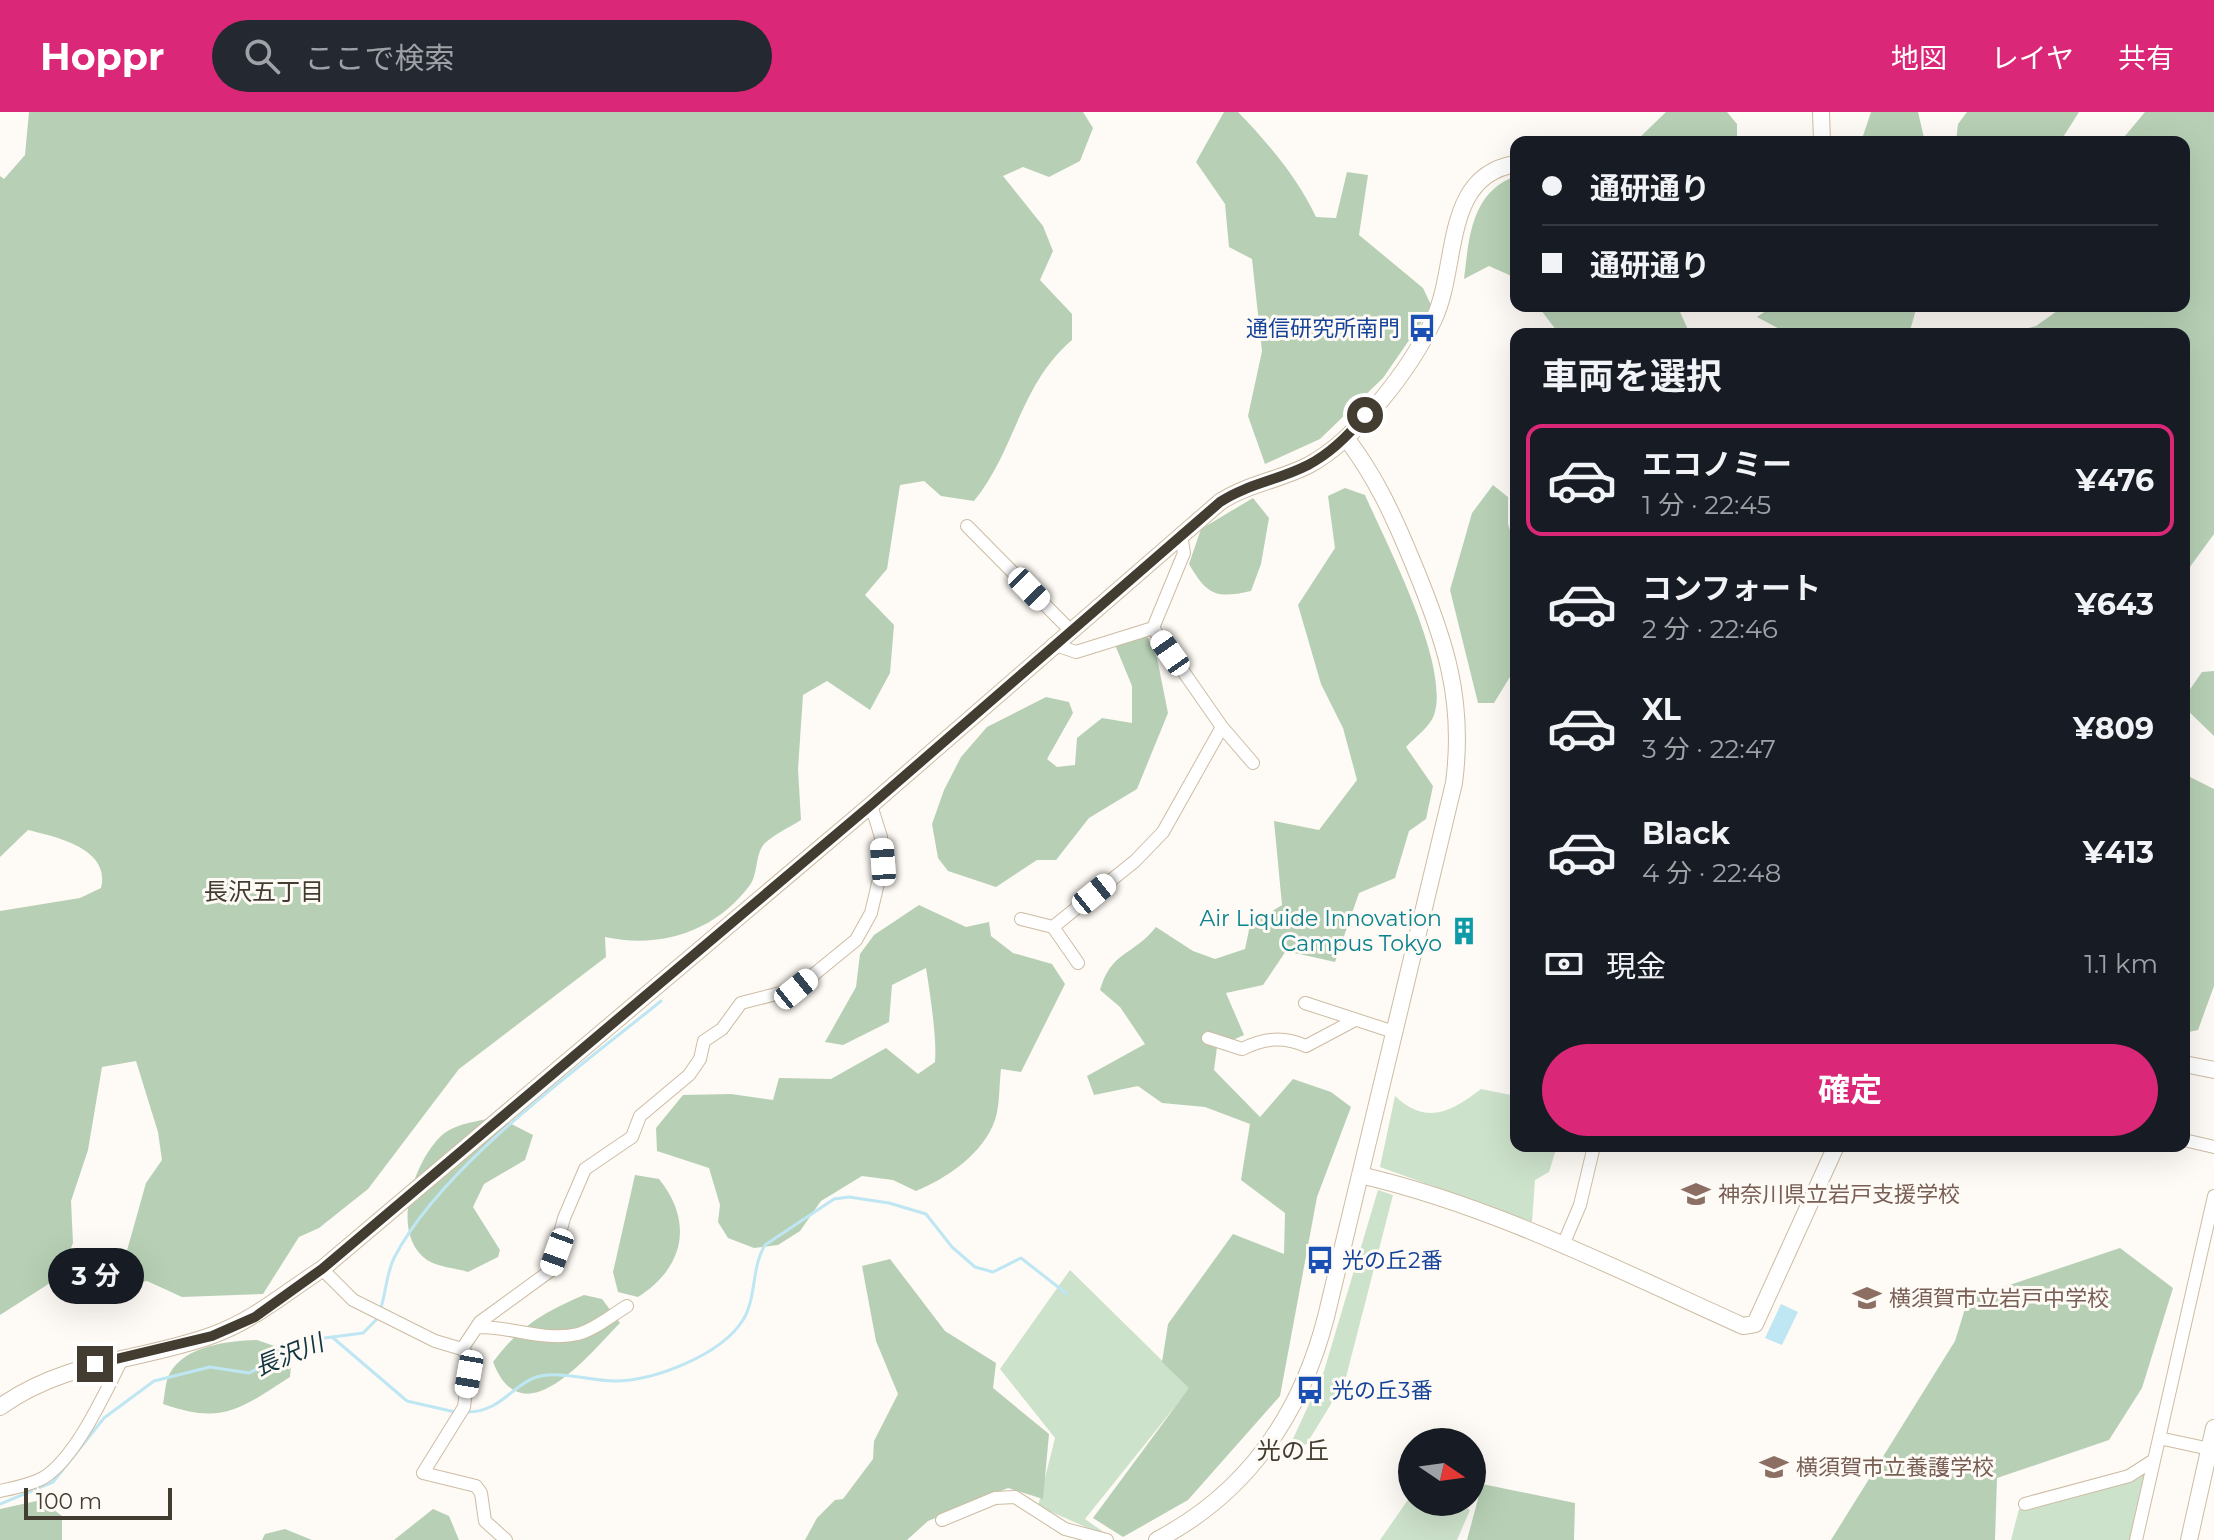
<!DOCTYPE html>
<html lang="ja">
<head>
<meta charset="utf-8">
<style>
	:root { --surface:#171b24; --page:#242831; --text:#f1f3f6; --muted:#9ea1a6; --line:#363941; --accent:#db2777 }
	body { margin:0; font-family:Montserrat,"Noto Sans JP",sans-serif; background:var(--page); color:var(--text); height:100vh; display:flex; flex-direction:column; font-size:30px; white-space:nowrap }
	* { box-sizing:border-box; margin:0 }
	p { font-size:26px; color:var(--muted) }
	.icon { flex:none; width:44px; height:44px; fill:none; stroke:currentColor; stroke-width:2; stroke-linecap:round; stroke-linejoin:round }
	.map { position:relative; flex:1; overflow:hidden }
	.panel { position:absolute; left:1510px; top:216px; width:680px; height:824px; display:flex; flex-direction:column; background:var(--surface); border-radius:16px; box-shadow:0 8px 32px #0002 }
	.panel>* { flex:none }
	.banner { position:absolute; left:1510px; top:24px; width:680px; height:176px; border-radius:16px; box-shadow:0 8px 32px #0002; display:grid; align-content:center; height:176px; padding:0 32px; background:var(--surface) }
	.needle { width:52px; rotate:103deg }
	.buttons { position:absolute; left:1398px; top:1316px; display:grid; gap:16px }
	.buttons a { display:grid; place-items:center; width:88px; height:88px; border-radius:50%; background:var(--surface); box-shadow:0 8px 32px #0002; font-size:40px }
	.scale { position:absolute; left:24px; bottom:20px; width:148px; box-sizing:border-box; padding-left:8px; border:4px solid #433c31; border-top:0; font-size:22px; line-height:28px; white-space:nowrap; color:#433c31; -webkit-text-stroke:6px #fefaf5; paint-order:stroke }
	.end { position:absolute; width:36px; height:36px; margin:-18px; border:10px solid #433c31; background:#fff; box-shadow:0 0 0 4px #fff }
	.from { border-radius:50% }
	.bubble { position:absolute; height:56px; border-radius:28px; background:var(--surface); box-shadow:0 8px 32px #0002; font-size:26px; font-weight:700; line-height:56px; text-align:center }
	.car { position:absolute; width:24px; height:48px; margin:-24px -12px; border-radius:10px; box-shadow:0 0 6px 2px #0007; background:linear-gradient(#fff 24%,#345 0 40%,#fff 0 76%,#345 0 86%,#fff 0) }
	.banner b { display:flex; align-items:center; gap:28px; height:76px; font-size:30px }
	.banner b+b { border-top:2px solid var(--line) }
	.banner i { width:20px; height:20px; background:var(--text) }
	ul { padding:0; list-style:none }
	li { display:flex; align-items:center; gap:24px; height:112px; margin:0 16px 12px; padding:0 16px; border:4px solid transparent; border-radius:16px }
	li div { flex:1 }
	li b { display:block; font-size:30px }
	li em { font-style:normal; font-weight:700 }
	li.active { border-color:var(--accent) }
	li>.icon { width:72px; height:72px; stroke-width:1.5 }
	h2 { padding:0 32px; font-size:36px; line-height:96px }
	.pay { display:flex; align-items:center; gap:20px; height:88px; padding:0 32px; font-size:30px }
	.pay p { margin-inline-start:auto }
	.primary-button { display:flex; gap:16px; margin-top:auto; padding:16px 32px }
	.primary-button a { flex:1; height:92px; border-radius:48px; background:var(--accent); color:#fff; font-size:32px; font-weight:700; line-height:92px; text-align:center }
	header { display:flex; align-items:center; gap:48px; box-sizing:border-box; height:112px; padding:0 40px; background:var(--accent); color:#fff }
	header strong { font-size:38px }
	nav { display:flex; gap:44px; margin-inline-start:auto; font-size:28px }
	.search { width:560px; height:72px; background:var(--page); display:flex; align-items:center; gap:20px; box-sizing:border-box; padding:0 28px; border-radius:44px; color:var(--muted); font-size:30px }
	.map>svg:first-child { display:block }
	.green { fill:#cde2cb }
	.forest { fill:#b7d0b5 }
	.water { fill:#bee6f3 }
	.lines { fill:none; stroke-linecap:round; stroke-linejoin:round }
	.stream { stroke:#bee6f3; stroke-width:3 }
	.street-casing { stroke:#cdbca3; stroke-width:14 }
	.secondary-casing { stroke:#cdbca3; stroke-width:18 }
	.street { stroke:#fff; stroke-width:12 }
	.secondary { stroke:#fff; stroke-width:16 }
	.route { stroke:#433c31; stroke-width:10 }
	.labels { text-anchor:middle; stroke-width:6; stroke-linejoin:round; paint-order:stroke }
	.transit-label { font-size:22px; fill:#164399; stroke:#fefaf5; text-anchor:start }
	.culture-label { font-size:22px; fill:#0d838f; stroke:#fefaf5; text-anchor:end }
	.education-label { font-size:22px; fill:#785e54; stroke:#fefaf5; text-anchor:start }
	.neighbourhood-label { font-size:24px; fill:#433c31; stroke:#fefaf5 }
	.water-label { font-size:24px; font-style:italic; fill:#123641; stroke:#fefaf5 }
</style>
</head>
<body>
<header>
<strong>Hoppr</strong>
<div class="search"><svg class="icon" aria-label="search" viewBox="0 0 24 24"><circle cx="10" cy="10" r="6"/><path d="M15 15l6 6"/></svg>ここで検索</div>
<nav><a>地図</a><a>レイヤ</a><a>共有</a></nav>
</header>
<div class="map">
<svg width="2214" height="1428" viewBox="0 0 2214 1428">
	<rect width="100%" height="100%" fill="#fefaf5"/>
	<!-- green -->
	<path class="green" d="M1481,977L1516,984V1034H1557L1549,1060L1535,1068L1532,1110L1380,1055L1395,984C1426,1013 1450,1001 1481,977Z
		M1378,1078L1393,1083L1345,1269L1306,1333L1293,1327L1324,1259Z
		M1070,1158L1190,1276L1085,1407L1115,1428L1038,1394L1055,1326L1000,1257Z
		M2147,1357L2130,1428H2011L2019,1397L2134,1365Z
		M1412,1382V1390H1455L1470,1398L1457,1428H1380Z"/>
	<!-- forest -->
	<path class="forest" d="M29,0H1083L1093,16L1080,49L1049,65L1023,55L1003,64L1043,114L1053,139L1040,168L1072,202V228C1020,272 1015,339 974,389L941,384L924,369L900,373L887,457L865,483L894,513L890,561L870,598L827,569L803,583L798,657L801,708C790,715 773,723 764,732C755,743 758,762 750,773C715,820 660,837 605,825L606,845L459,957L368,1077L319,1116L299,1125L263,1182L182,1185L147,1169L117,1174L146,1071L162,1048L158,1020L136,949L102,955L88,1038L71,1089L73,1131L64,1153L50,1171L0,1203V799L80,786L101,776C111,737 57,725 28,718L0,745V64L4,67L25,43Z
		M1224,0H1238C1268,31 1298,66 1316,105L1336,106L1347,60L1368,63L1359,123L1423,176L1432,195L1383,266L1320,327L1265,352L1248,304L1262,239L1252,147L1229,135L1225,92L1196,50Z
		M1666,0H1727L1737,12V30H1635Z
		M1871,0H1918L1925,30H1861Z
		M1967,0H2079L2060,30H1956L1958,12Z
		M2145,0H2214V422L2184,463V222H2008L2036,214L2064,194H2184V30H2120Z
		M1516,64V166L1489,154L1464,167C1469,126 1471,80 1516,64Z
		M1538,194H1657L1680,200L1690,222H1559Z
		M1773,194H1917L1909,222H1789L1757,205Z
		M1493,373L1508,385V412L1516,438V555L1494,591H1478L1450,478L1472,401Z
		M1345,376L1365,383C1386,431 1451,554 1434,603C1430,615 1414,626 1406,635L1433,674L1426,707L1409,719L1395,766L1359,781L1335,850L1286,839L1263,873L1226,881L1244,923L1217,935L1214,958L1260,1005L1293,967L1331,980L1351,995L1317,1085L1280,1284L1188,1388L1123,1425L1093,1406L1189,1276L1162,1250L1168,1212L1233,1122L1284,1142L1285,1101L1241,1068L1250,1012L1205,995L1162,991L1138,974L1094,983L1087,964L1145,932L1120,895L1100,878C1111,839 1133,844 1156,815L1193,839L1215,847L1245,837L1250,813L1282,793L1274,709L1319,718L1357,668L1343,616L1321,572L1298,493L1335,436L1328,384Z
		M1253,386L1269,406L1261,452L1251,479C1216,487 1207,483 1189,452L1201,417Z
		M1133,517L1148,526L1157,546L1168,601L1137,677L1089,706L1056,748H1037L996,775L948,759L938,746L932,712L944,678L961,645L987,615L1046,585L1069,590L1073,601L1047,647L1057,655L1075,653L1077,626L1102,606L1132,611V574L1113,528Z
		M2214,559V624L2184,595V586L2202,560Z
		M2184,662L2214,677V874L2198,918L2184,921Z
		M919,793L966,815L989,810L991,824L1013,841L1052,852L1065,872L1021,960L1001,957C999,973 1000,993 995,1008C984,1041 946,1067 916,1079L893,1068L862,1064L821,1089L800,1119L778,1133L754,1136L728,1126L718,1110L720,1093L709,1056L657,1039L656,1016L683,983L731,982L773,988L779,966L831,967L886,936L918,962L935,950C937,926 930,881 926,856L892,873L889,910L843,933L825,930L856,875L860,842L874,823Z
		M498,1005L533,1023L525,1048L484,1072L473,1095L500,1138L498,1145L468,1160C456,1156 437,1155 427,1148C389,1121 414,1051 440,1025C454,1011 480,1009 498,1005Z
		M635,1063L659,1067C694,1110 684,1156 638,1185L618,1180L613,1160Z
		M2120,1136L2173,1176L2142,1276L2109,1328L1997,1366L1995,1428H1831L1955,1229L1968,1187Z
		M890,1147L945,1219L996,1251L993,1276L1049,1322L1043,1387L1008,1376L928,1409L907,1428H805L817,1406L835,1388L843,1387L873,1347L874,1329L898,1282L876,1229L862,1154Z
		M584,1183L602,1187L620,1211C590,1241 523,1328 493,1250C520,1214 544,1200 584,1183Z
		M257,1228L292,1240L290,1265C240,1297 223,1313 163,1292C165,1283 165,1269 170,1261C186,1233 229,1229 257,1228Z
		M1482,1372L1575,1391L1574,1428H1467Z
		M41,1388L62,1404V1428H0V1397Z
		M433,1397L449,1404L459,1428H394Z
		M285,1417L312,1428H262L265,1422Z"/>
	<!-- water -->
	<path class="water" d="M1781,1192L1798,1200L1782,1233L1765,1226Z"/>
	<g class="lines">
		<!-- stream -->
		<path class="stream" d="M380,1199C386,1181 386,1163 394,1146C442,1053 579,956 661,889
			M332,1225L407,1289L455,1300
			M467,1300C505,1300 514,1266 547,1263C569,1261 592,1269 614,1269C654,1269 721,1243 743,1208C757,1185 751,1156 765,1133L834,1087L849,1085L889,1091L926,1102L952,1135L975,1155L993,1160L1021,1146L1067,1182
			M0,1392L53,1370L104,1306L154,1269L210,1255L249,1261L317,1227L363,1221L378,1206"/>
		<defs>
			<path id="street" d="M967,414L1070,518
				M1153,516L1222,615L1253,651
				M1053,532L1076,540L1153,516L1184,441L1181,423
				M1021,807L1053,815L1078,851
				M1053,815L1135,749L1163,720L1222,615
				M1305,891L1394,920
				M1208,926L1242,937C1265,926 1283,924 1306,934L1355,908
				M2184,1028L2214,1035
				M1563,1133L1580,1093L1594,1034
				M322,1157L353,1188L435,1229L462,1237
				M477,1215C510,1214 545,1230 578,1222C594,1218 612,1203 627,1194
				M2159,1326L2214,1338
				M0,1379C14,1376 30,1373 43,1366C76,1346 106,1279 123,1245
				M2025,1392L2129,1364L2154,1348
				M942,1408L995,1386L1015,1385L1065,1417L1107,1428
				M506,1428L485,1409L481,1381L476,1374L423,1361L464,1295L470,1246L462,1237L480,1210L550,1159L564,1106L585,1057L632,1025L640,1004L689,963L700,947L704,929L722,917L741,891L796,877L856,828L871,801L883,750L881,725L871,693
				M2136,1428L2214,1084"/>
			<path id="secondary" d="M1821,0L1822,30
				M2184,952L2214,958
				M1360,1063C1494,1094 1618,1158 1743,1214L1755,1212L1836,1034
				M0,1295C67,1247 139,1250 213,1223C254,1208 285,1181 322,1157L871,693L1220,390C1247,372 1280,368 1309,353C1357,327 1411,256 1434,207C1459,154 1442,63 1516,52
				M1157,1428C1247,1381 1301,1302 1326,1205L1454,671C1465,587 1445,528 1413,451C1394,405 1376,365 1346,326
				M2189,1428L2214,1316"/>
		</defs>
		<!-- street casing -->
		<use href="#street" class="street-casing"/>
		<!-- secondary casing -->
		<use href="#secondary" class="secondary-casing"/>
		<!-- street -->
		<use href="#street" class="street"/>
		<!-- secondary -->
		<use href="#secondary" class="secondary"/>
	</g>
	<g class="lines">
		<!-- route -->
		<path class="route" d="M95,1252L212,1224L255,1205L322,1157L871,693L1220,390C1247,372 1279,368 1308,353C1331,341 1349,323 1365,303"/>
	</g>
	<!-- icons -->
	<defs>
		<symbol id="bus-bare" viewBox="-9 -9 18 18"><path d="M-5-6H5V4H4V6H2V4H-2V6H-4V4H-5ZM-3.5-4V0h7V-4ZM-3.5 1.2v1.5H-2V1.2ZM2 1.2v1.5H3.5V1.2Z" fill="#1a4fb4" stroke="#fefaf5" stroke-width="2.5" paint-order="stroke"/></symbol>
		<symbol id="building-bare" viewBox="-9 -9 18 18"><path d="M-4-6H4V6H1V3H-1V6H-4ZM-2.5-4.3h1.7v1.8h-1.7ZM.8-4.3h1.7v1.8H.8ZM-2.5-1h1.7V.8h-1.7ZM.8-1h1.7V.8H.8Z" fill="#0f9aa8" stroke="#fefaf5" stroke-width="2.5" paint-order="stroke"/></symbol>
		<symbol id="school-bare" viewBox="-9 -9 18 18"><path d="M0-5L7-2L0 1L-7-2ZM-4 1L0 2.5L4 1V4Q0 6-4 4Z" fill="#8d6e63" stroke="#fefaf5" stroke-width="2.5" paint-order="stroke"/></symbol>
	</defs>
	<g fill-rule="evenodd">
		<use href="#bus-bare" x="1402" y="196" width="40" height="40"/>
		<use href="#building-bare" x="1444" y="799" width="40" height="40"/>
		<use href="#school-bare" x="1676" y="1062" width="40" height="40"/>
		<use href="#bus-bare" x="1300" y="1128" width="40" height="40"/>
		<use href="#school-bare" x="1847" y="1166" width="40" height="40"/>
		<use href="#bus-bare" x="1290" y="1258" width="40" height="40"/>
		<use href="#school-bare" x="1754" y="1335" width="40" height="40"/>
	</g>
	<g class="labels">
		<!-- transit labels -->
		<g class="transit-label">
			<text x="1400" y="224" text-anchor="end">通信研究所南門</text>
			<text x="1342" y="1156">光の丘2番</text>
			<text x="1332" y="1286">光の丘3番</text>
		</g>
		<!-- culture labels -->
		<g class="culture-label">
			<text x="1442" y="814">Air Liquide Innovation<tspan x="1442" dy="25">Campus Tokyo</tspan></text>
		</g>
		<!-- education labels -->
		<g class="education-label">
			<text x="1718" y="1090">神奈川県立岩戸支援学校</text>
			<text x="1889" y="1194">横須賀市立岩戸中学校</text>
			<text x="1796" y="1363">横須賀市立養護学校</text>
		</g>
		<!-- neighbourhood labels -->
		<g class="neighbourhood-label">
			<text x="264" y="788">長沢五丁目</text>
			<text x="1293" y="1347">光の丘</text>
		</g>
		<!-- water labels -->
		<g class="water-label">
			<text transform="translate(289 1243) rotate(-22)" y="8">長沢川</text>
		</g>
	</g>
</svg>
<div class="buttons">
<a><svg class="needle" viewBox="-14 -14 28 28"><path d="M0-13l5 13h-10z" fill="#e53935"/><path d="M0 13l5-13h-10z" fill="#9ea1a6"/></svg></a>
</div>
<div class="scale">100 m</div>
<i class="end from" style="left:1365px;top:303px"></i>
<i class="end" style="left:95px;top:1252px"></i>
<div class="bubble" style="left:48px;top:1136px;width:96px">3 分</div>
<i class="car" style="left:1029px;top:477px;rotate:136deg"></i>
<i class="car" style="left:1170px;top:541px;rotate:325deg"></i>
<i class="car" style="left:883px;top:750px;rotate:356deg"></i>
<i class="car" style="left:1094px;top:782px;rotate:51deg"></i>
<i class="car" style="left:796px;top:877px;rotate:51deg"></i>
<i class="car" style="left:557px;top:1140px;rotate:200deg"></i>
<i class="car" style="left:469px;top:1262px;rotate:190deg"></i>
<div class="banner">
<b><i class="from"></i>通研通り</b>
<b><i></i>通研通り</b>
</div>
<section class="panel">
<h2>車両を選択</h2>
<ul>
<li class="active"><svg class="icon" aria-label="car" viewBox="0 0 24 24"><path d="M5 17H2v-5l4-1 3-4h7l3 4 3 1v5h-3M9 17h6M6 11h13"/><circle cx="7" cy="17" r="2"/><circle cx="17" cy="17" r="2"/></svg><div><b>エコノミー</b><p>1 分 · 22:45</p></div><em>¥476</em></li>
<li><svg class="icon" aria-label="car" viewBox="0 0 24 24"><path d="M5 17H2v-5l4-1 3-4h7l3 4 3 1v5h-3M9 17h6M6 11h13"/><circle cx="7" cy="17" r="2"/><circle cx="17" cy="17" r="2"/></svg><div><b>コンフォート</b><p>2 分 · 22:46</p></div><em>¥643</em></li>
<li><svg class="icon" aria-label="car" viewBox="0 0 24 24"><path d="M5 17H2v-5l4-1 3-4h7l3 4 3 1v5h-3M9 17h6M6 11h13"/><circle cx="7" cy="17" r="2"/><circle cx="17" cy="17" r="2"/></svg><div><b>XL</b><p>3 分 · 22:47</p></div><em>¥809</em></li>
<li><svg class="icon" aria-label="car" viewBox="0 0 24 24"><path d="M5 17H2v-5l4-1 3-4h7l3 4 3 1v5h-3M9 17h6M6 11h13"/><circle cx="7" cy="17" r="2"/><circle cx="17" cy="17" r="2"/></svg><div><b>Black</b><p>4 分 · 22:48</p></div><em>¥413</em></li>
</ul>
<div class="pay"><svg class="icon" aria-label="cash" viewBox="0 0 24 24"><path d="M3 7h18v10H3z"/><circle cx="12" cy="12" r="2"/></svg>現金<p>1.1 km</p></div>
<div class="primary-button"><a>確定</a></div>
</section>
</div>
</body>
</html>
